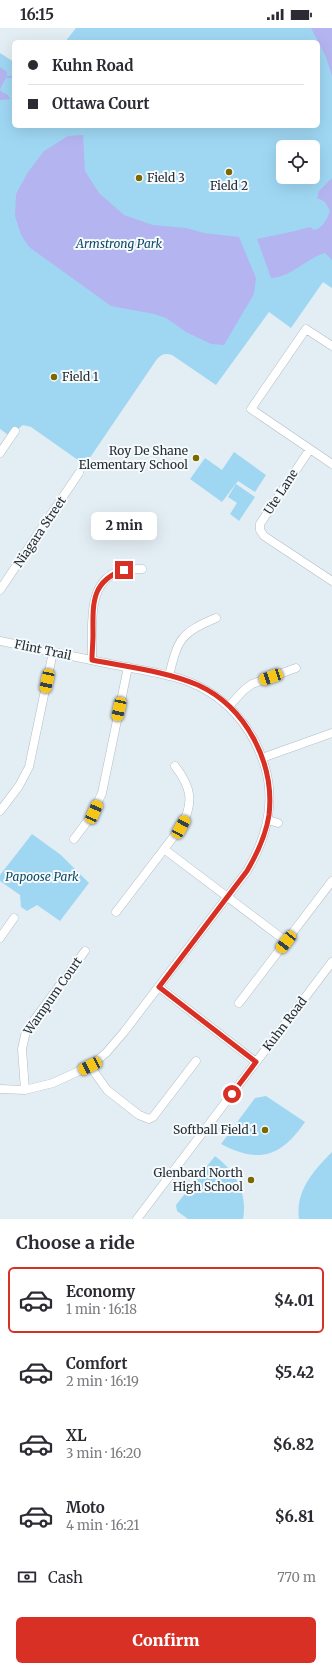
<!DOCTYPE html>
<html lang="en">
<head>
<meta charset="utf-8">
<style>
	:root { --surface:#fff; --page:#f2f2f3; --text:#2b2b33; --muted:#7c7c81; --line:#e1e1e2; --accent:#d93025 }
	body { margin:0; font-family:Merriweather,serif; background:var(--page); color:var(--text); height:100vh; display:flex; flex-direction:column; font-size:15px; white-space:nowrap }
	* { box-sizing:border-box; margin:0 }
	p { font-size:13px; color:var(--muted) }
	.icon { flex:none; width:22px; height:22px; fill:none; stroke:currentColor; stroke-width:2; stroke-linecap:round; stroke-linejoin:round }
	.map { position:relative; height:1191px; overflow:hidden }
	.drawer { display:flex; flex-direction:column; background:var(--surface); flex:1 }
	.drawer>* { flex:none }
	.top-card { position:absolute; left:12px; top:12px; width:308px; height:88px; border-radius:6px; box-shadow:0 4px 16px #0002; display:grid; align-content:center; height:88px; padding:0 16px; background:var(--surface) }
	.fabs { position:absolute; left:276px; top:112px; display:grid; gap:8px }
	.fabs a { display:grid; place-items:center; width:44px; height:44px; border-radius:6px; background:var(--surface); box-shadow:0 4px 16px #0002; font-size:20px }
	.end { position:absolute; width:18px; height:18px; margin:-9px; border:5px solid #d93025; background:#fff; box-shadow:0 0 0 2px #fff }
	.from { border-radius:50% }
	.bubble { position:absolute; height:28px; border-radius:6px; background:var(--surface); box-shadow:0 4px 16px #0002; font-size:13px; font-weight:800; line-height:28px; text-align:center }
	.car { position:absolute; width:12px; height:24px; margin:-12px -6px; border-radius:5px; box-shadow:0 0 3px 1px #0007; background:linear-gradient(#f5c518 24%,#345 0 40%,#f5c518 0 76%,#345 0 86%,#f5c518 0) }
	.top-card b { display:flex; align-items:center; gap:14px; height:38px; font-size:15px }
	.top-card b+b { border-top:1px solid var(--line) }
	.top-card i { width:10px; height:10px; background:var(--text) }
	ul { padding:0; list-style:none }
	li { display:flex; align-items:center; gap:12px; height:66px; margin:0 8px 6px; padding:0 8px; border:2px solid transparent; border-radius:6px }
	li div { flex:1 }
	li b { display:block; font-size:15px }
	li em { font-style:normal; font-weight:800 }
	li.on { border-color:var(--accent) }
	li>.icon { width:36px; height:36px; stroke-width:1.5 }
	h2 { padding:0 16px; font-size:18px; line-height:48px }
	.pay { display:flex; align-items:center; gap:10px; height:44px; padding:0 16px; font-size:15px }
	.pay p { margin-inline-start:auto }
	.action { display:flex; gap:8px; margin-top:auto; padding:8px 16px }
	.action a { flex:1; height:46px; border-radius:6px; background:var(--accent); color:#fff; font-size:16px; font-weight:800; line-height:46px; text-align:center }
	.status { display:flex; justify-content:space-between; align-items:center; height:28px; padding:0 20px; background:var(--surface); direction:ltr }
	.status svg { height:11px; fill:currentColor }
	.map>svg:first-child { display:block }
	.green { fill:#9fd7f3; fill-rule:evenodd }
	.water { fill:#b4b4f0 }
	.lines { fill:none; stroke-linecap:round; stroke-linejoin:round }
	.stream { stroke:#b4b4f0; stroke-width:2 }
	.minor-casing { stroke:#b2bdc3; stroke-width:9 }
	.minor { stroke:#fff; stroke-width:8 }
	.route { stroke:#d93025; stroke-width:5 }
	.poi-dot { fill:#7b6900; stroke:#f4fafe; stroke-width:1.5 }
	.labels { text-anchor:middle; stroke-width:4; stroke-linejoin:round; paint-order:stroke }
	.poi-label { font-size:12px; fill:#292d2f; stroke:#f4fafe; text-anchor:end }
	.park-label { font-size:12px; font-style:italic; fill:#104960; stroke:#f4fafe }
	.street-label { font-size:12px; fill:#292d2f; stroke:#f4fafe }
</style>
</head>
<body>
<div class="status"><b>16:15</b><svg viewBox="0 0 49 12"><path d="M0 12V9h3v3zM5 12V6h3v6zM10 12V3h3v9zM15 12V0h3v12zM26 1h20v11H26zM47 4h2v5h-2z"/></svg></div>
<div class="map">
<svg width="332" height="1191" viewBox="0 0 332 1191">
	<rect width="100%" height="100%" fill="#e3eef4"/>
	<!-- green -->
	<path class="green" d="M76,0H332V260L323,254L291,300L269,284L216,357L172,327C165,325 162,326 157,331L85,437L31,399L23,397L15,403L11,409L0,401V25L14,34V98H318V14H65ZM283,119H313V149H283Z
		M234,424L266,447L255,464L238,453L222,474L190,451L205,430L222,442Z
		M236,456L255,469L239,493L230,486L237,475L228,469Z
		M32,806L61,827L89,855L60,893L37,877L27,883L21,879L20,867L0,853V847Z
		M266,1068L305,1094C281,1129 259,1136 221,1116L255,1070Z
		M332,1124V1191H299C295,1163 314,1142 332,1124Z
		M215,1128C235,1143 248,1165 243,1191H188L177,1183L176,1177Z"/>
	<!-- water -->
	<path class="water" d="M311,0H332V48L326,29Z
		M0,39L7,44C7,51 2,55 0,62L2,64L8,67L10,71L0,72Z
		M83,107L85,143L99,165L124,187L153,197L186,200L204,205L239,209L256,250L254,266L224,317L211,316L186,304L166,290L154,286L111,278L29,219L21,207L15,188L16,166L28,144L44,123L68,108Z
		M332,150V232L325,225C305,231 292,249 271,250L257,211L295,203L310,199L314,202C323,200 327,191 330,183L325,174L317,170L319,163Z"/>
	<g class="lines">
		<!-- stream -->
		<path class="stream" d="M7,49H13"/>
		<defs>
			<path id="minor" d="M332,318L306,301L251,381L332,436
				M310,421L260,496V502L264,508L332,553
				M0,425L15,403
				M0,562L79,445
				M0,613C37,621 73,628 110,636C134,641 160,644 184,652C224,666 253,698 265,739C276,776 266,811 247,843L124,1004L106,1025L90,1038L53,1055L25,1062L0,1061
				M92,632C93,602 84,550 124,542C130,541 136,541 142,541
				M169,648C178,610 181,605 216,590
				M229,678L244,662L252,656L296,640
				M262,730L332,705
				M0,783L19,758L29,739L53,624
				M268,792L278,795
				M74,811L92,787L102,765L128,639
				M164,821L287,914
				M116,884L181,799C194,775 192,760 175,738
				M0,910L14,890
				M159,959L256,1034
				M239,975L332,853
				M90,1038L107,1062L139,1087L149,1091L153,1089L196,1033
				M25,1062L22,1021L26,1003L85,923
				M137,1191L332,934"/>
		</defs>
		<!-- minor casing -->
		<use href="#minor" class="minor-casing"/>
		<!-- minor -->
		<use href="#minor" class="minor"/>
	</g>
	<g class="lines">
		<!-- route -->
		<path class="route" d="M124,542C90,553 93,578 93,607C93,615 92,624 92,632C127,639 165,643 198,657C246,679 275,735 269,787C266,807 257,826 247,843L159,959L256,1034L232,1066"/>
	</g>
	<!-- markers -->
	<g class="poi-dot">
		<circle cx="229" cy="144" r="4"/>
		<circle cx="139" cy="150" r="4"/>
		<circle cx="54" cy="349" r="4"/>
		<circle cx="196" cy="430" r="4"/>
		<circle cx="265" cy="1102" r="4"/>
		<circle cx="251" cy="1152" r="4"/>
	</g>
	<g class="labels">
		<!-- poi labels -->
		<g class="poi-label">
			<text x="147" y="154" text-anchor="start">Field 3</text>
			<text x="229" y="162" text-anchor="middle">Field 2</text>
			<text x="62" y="353" text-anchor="start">Field 1</text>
			<text x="188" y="427">Roy De Shane<tspan x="188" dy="14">Elementary School</tspan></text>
			<text x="257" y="1106">Softball Field 1</text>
			<text x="243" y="1149">Glenbard North<tspan x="243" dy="14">High School</tspan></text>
		</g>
		<!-- park labels -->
		<g class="park-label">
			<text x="119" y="220">Armstrong Park</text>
			<text x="42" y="853">Papoose Park</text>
		</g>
		<!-- street labels -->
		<g class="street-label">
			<text transform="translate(281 464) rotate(-57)" y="4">Ute Lane</text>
			<text transform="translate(40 504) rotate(-56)" y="4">Niagara Street</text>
			<text transform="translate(43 622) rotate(12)" y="4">Flint Trail</text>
			<text transform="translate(53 968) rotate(-55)" y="4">Wampum Court</text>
			<text transform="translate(285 996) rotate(-53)" y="4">Kuhn Road</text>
		</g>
	</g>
</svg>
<div class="fabs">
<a><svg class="icon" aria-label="locate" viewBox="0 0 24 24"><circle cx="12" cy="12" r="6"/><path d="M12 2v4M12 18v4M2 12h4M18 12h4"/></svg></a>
</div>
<i class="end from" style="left:232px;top:1066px"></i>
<i class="end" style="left:124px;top:542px"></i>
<div class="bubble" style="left:91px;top:484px;width:66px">2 min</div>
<i class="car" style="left:271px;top:649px;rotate:251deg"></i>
<i class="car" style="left:47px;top:653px;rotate:192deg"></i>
<i class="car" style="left:119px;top:681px;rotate:192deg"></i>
<i class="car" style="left:94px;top:784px;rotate:24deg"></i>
<i class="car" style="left:181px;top:799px;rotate:29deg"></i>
<i class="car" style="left:286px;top:914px;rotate:218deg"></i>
<i class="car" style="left:90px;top:1038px;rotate:244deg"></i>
<div class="top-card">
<b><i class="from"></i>Kuhn Road</b>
<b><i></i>Ottawa Court</b>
</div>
</div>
<section class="drawer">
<h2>Choose a ride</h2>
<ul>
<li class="on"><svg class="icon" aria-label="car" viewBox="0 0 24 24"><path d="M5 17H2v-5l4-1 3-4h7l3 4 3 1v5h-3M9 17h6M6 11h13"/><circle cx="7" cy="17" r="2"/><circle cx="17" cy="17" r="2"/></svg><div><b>Economy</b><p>1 min · 16:18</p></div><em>$4.01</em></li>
<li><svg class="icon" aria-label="car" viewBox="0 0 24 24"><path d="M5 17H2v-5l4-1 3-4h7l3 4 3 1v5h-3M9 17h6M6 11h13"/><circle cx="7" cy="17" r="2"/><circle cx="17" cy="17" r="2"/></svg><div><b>Comfort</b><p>2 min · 16:19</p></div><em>$5.42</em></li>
<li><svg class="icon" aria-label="car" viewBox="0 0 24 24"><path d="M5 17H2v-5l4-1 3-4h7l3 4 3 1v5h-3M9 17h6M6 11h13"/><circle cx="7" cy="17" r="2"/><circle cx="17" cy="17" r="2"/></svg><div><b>XL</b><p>3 min · 16:20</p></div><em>$6.82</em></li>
<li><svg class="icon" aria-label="car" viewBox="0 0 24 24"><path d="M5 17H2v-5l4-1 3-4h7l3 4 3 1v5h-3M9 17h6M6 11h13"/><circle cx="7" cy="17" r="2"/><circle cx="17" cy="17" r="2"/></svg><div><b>Moto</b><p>4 min · 16:21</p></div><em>$6.81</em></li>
</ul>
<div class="pay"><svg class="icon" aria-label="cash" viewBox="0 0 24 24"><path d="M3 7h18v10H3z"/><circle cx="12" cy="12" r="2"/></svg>Cash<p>770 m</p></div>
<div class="action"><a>Confirm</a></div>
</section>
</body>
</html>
